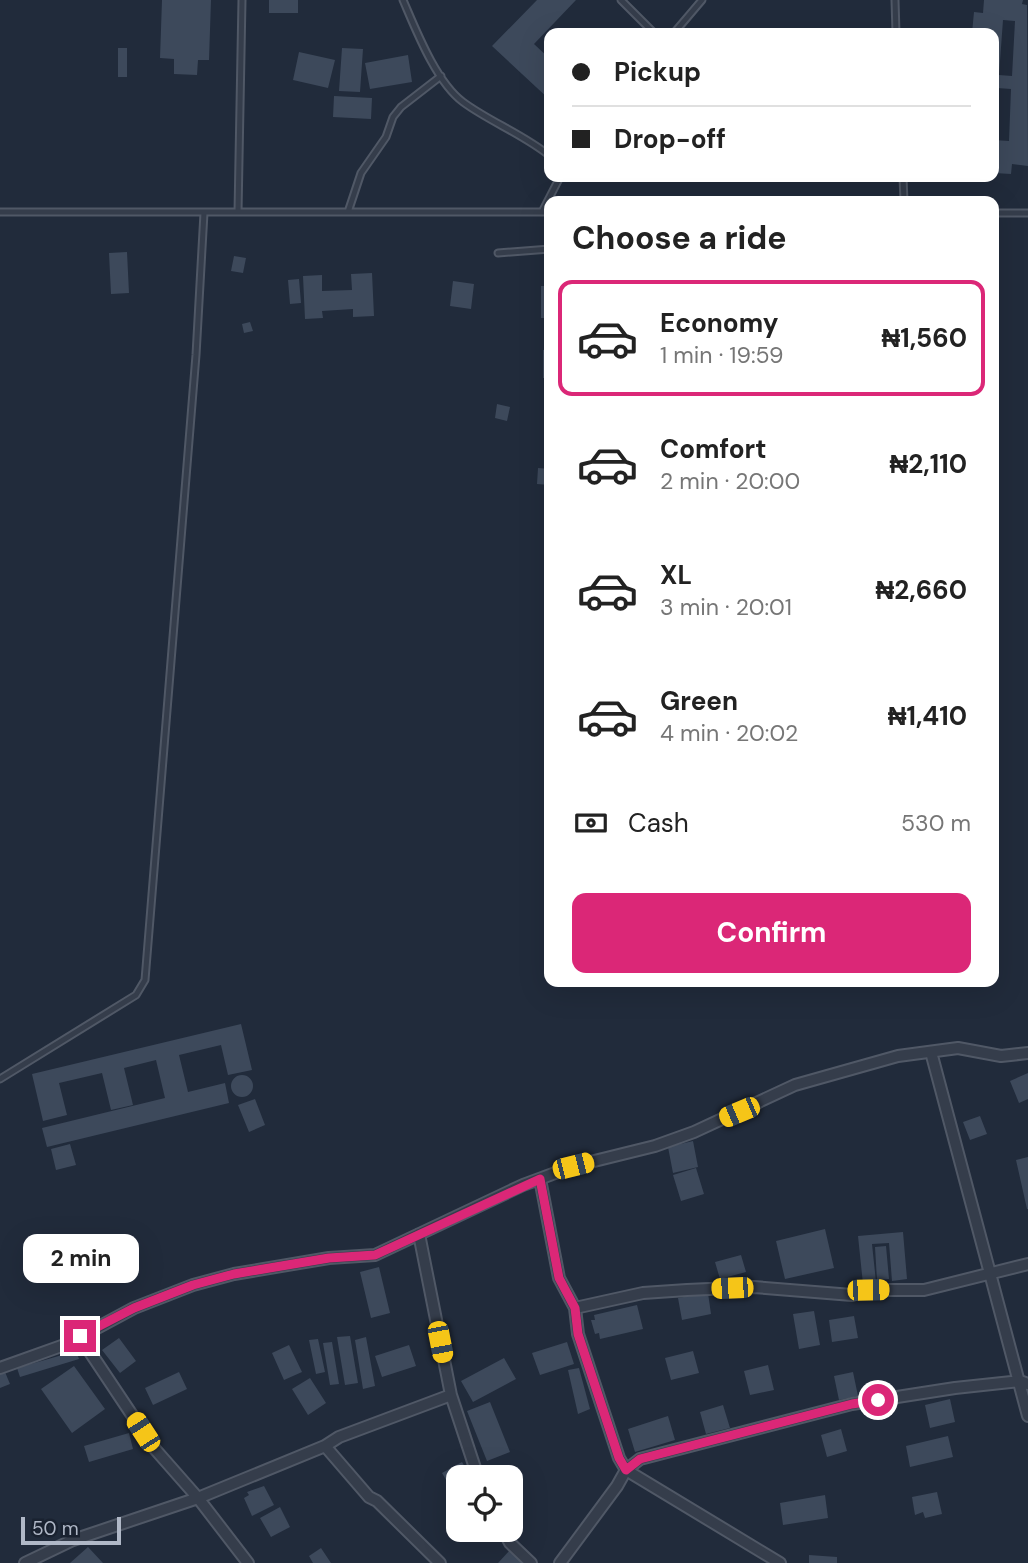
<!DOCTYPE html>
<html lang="en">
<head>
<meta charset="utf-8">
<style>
	:root { --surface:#fff; --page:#f2f2f2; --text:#222; --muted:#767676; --line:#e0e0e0; --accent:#db2777 }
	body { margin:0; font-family:"DM Sans",sans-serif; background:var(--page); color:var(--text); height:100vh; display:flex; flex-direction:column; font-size:26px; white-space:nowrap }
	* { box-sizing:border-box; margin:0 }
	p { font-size:23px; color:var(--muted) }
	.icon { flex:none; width:38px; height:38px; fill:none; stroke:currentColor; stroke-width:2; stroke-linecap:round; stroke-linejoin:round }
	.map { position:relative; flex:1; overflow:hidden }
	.sheet { position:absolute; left:544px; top:196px; width:455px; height:791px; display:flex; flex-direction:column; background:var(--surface); border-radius:14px; box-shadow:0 7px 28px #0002 }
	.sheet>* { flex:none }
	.banner { position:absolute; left:544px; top:28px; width:455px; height:154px; border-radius:14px; box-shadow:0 7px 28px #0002; display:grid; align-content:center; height:154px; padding:0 28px; background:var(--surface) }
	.fabs { position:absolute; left:446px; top:1465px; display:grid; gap:14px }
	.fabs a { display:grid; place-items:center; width:77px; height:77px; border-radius:14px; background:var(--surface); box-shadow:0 7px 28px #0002; font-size:35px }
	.scale { position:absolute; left:21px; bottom:18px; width:100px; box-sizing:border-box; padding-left:7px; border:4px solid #b0b8c7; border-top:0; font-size:19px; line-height:24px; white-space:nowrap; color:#b0b8c7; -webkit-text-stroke:5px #1a2230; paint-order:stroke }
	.end { position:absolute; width:32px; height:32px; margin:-16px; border:9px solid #db2777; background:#fff; box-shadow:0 0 0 4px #fff }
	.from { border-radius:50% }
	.bubble { position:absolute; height:49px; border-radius:14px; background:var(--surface); box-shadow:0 7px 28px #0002; font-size:23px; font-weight:700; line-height:49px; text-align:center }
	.car { position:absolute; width:21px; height:42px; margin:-21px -10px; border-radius:9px; box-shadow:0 0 5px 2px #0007; background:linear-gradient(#f5c518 24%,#345 0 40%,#f5c518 0 76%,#345 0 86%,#f5c518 0) }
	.banner b { display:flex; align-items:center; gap:24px; height:66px; font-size:26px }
	.banner b+b { border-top:2px solid var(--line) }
	.banner i { width:18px; height:18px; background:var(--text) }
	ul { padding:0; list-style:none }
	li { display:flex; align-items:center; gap:21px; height:116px; margin:0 14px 10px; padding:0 14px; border:4px solid transparent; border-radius:14px }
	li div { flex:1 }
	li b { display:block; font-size:26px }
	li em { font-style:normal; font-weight:700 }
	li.current { border-color:var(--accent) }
	li>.icon { width:63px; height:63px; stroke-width:1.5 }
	h2 { padding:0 28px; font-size:32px; line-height:84px }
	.pay { display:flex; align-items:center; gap:18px; height:77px; padding:0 28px; font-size:26px }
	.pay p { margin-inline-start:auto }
	.cta { display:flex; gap:14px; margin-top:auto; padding:14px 28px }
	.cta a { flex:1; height:80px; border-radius:14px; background:var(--accent); color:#fff; font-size:28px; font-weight:700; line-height:80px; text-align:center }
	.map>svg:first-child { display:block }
	.building { fill:#3d495b; fill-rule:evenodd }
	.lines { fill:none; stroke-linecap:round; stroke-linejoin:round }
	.lane-casing { stroke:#505866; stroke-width:9 }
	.street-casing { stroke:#505866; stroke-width:14 }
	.lane { stroke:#353d4b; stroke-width:5 }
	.street { stroke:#353d4b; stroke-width:10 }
	.route { stroke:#db2777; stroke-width:9 }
</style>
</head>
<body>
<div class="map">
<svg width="1028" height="1563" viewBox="0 0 1028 1563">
	<rect width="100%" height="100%" fill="#212b3b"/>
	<!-- building -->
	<path class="building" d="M162,0H211L209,60H198L197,75L174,74V59L160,58Z
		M269,0H298V13H269Z
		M537,0H576L534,44L550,59V100L492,46Z
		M984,0H1023L1022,4L1027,5L1028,166L1012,164L1011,174L994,173V140L1009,141L1011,89L997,88L996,103H994V33H972L974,12L983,13ZM1003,20L1015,21L1012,76L999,75Z
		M118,48H127V77H118Z
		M342,48L363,49L360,92L339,91Z
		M299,52L335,60L328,88L293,80Z
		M408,55L412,82L370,89L365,63Z
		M334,96L372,98L371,119L333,117Z
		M127,252L129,293L111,294L109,253Z
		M234,256L246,258L243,273L231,271Z
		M372,273L374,316L353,317V309L322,311L323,318L305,319L303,276L322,275V291L352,290L351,274Z
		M299,279L301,303L290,304L288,280Z
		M453,281L474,284L471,309L450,306Z
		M541,286H550V318H541Z
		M250,322L253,331L244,333L242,324Z
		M550,349V378H543V350Z
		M497,404L510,407L507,421L495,418Z
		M538,468L550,469V485L537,484Z
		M241,1024L252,1070L228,1075L221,1045L179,1055L188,1092L225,1083L229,1103L47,1147L42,1128L165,1098L156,1060L124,1068L133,1105L111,1110L102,1073L59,1083L67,1115L43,1121L32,1074Z
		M1028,1073V1099L1019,1103L1010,1081Z
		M231 1086a11 11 0 1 1 22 0a11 11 0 1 1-22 0Z
		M255,1099L265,1125L249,1132L238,1105Z
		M980,1116L987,1134L970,1140L963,1122Z
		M693,1141L698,1167L673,1173L668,1147Z
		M70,1144L76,1165L56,1170L51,1149Z
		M1028,1157V1209H1027L1016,1160Z
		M696,1168L704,1194L681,1201L673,1175Z
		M825,1229L834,1268L785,1279L776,1241Z
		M903,1232L907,1279L892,1281L889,1243L872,1244L876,1282L863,1284L858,1236Z
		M886,1246L889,1279L877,1280L875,1247Z
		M741,1255L746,1272L720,1279L715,1262Z
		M379,1267L390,1313L371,1318L360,1272Z
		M708,1293L711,1314L682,1320L678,1298Z
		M637,1305L643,1329L600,1339L599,1333L595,1334L591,1320H595L594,1315Z
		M814,1311L820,1345L799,1349L793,1314Z
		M854,1316L858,1338L832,1342L829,1320Z
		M350,1336L358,1383L345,1385L337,1337Z
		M366,1337L375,1386L363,1389L355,1340Z
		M119,1338L136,1361L120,1373L102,1350Z
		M318,1339L325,1372L316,1374L309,1340Z
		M332,1342L339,1384L330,1385L323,1343Z
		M567,1342L574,1364L540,1375L532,1353Z
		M289,1345L302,1372L284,1380L272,1353Z
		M409,1345L416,1366L382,1377L375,1356Z
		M76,1351L79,1359L20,1377L17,1368Z
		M693,1351L699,1373L671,1380L665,1358Z
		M504,1358L516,1379L473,1402L461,1381Z
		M768,1365L774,1390L750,1395L744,1371Z
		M74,1366L105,1409L72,1433L41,1389Z
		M579,1368L590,1409L578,1414L568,1370Z
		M5,1372L10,1384L0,1388V1374Z
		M179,1372L187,1389L153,1405L145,1388Z
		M853,1372L858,1396L839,1400L834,1376Z
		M310,1378L326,1403L308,1415L292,1389Z
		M950,1399L955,1422L930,1428L925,1405Z
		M490,1402L510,1452L487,1461L467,1411Z
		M723,1405L730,1428L706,1434L700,1412Z
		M668,1416L675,1440L635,1452L628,1429Z
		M841,1429L847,1451L827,1457L821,1435Z
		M129,1433L133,1449L89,1462L84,1446Z
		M948,1436L953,1457L910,1467L906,1446Z
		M462,1462L471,1477H458V1493L455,1495L442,1473Z
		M264,1486L274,1505L252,1516L244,1498L249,1495L247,1492Z
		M937,1492L942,1514L925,1518L923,1512L915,1515L912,1497Z
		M825,1495L828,1518L783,1525L780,1503Z
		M280,1507L290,1527L271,1537L260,1518Z
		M88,1547L103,1563H70Z
		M321,1548L331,1563H313L309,1556Z
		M510,1550L525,1563H498Z
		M809,1555L837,1557V1563H809Z"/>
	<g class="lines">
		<defs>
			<path id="lane" d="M403,0C416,30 436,82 463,102C490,122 523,134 550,156
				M621,0L654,33
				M895,0L896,33
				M674,33L702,0
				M903,177L904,201
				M0,212H550
				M238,212L242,0
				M348,212L361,173L386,137L393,117L401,107L441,76
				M542,212L560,177
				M994,213H1028
				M498,253L550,249
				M0,1079L136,995L145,980L196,355L204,213"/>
			<path id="street" d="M931,1052L1028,1416
				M540,1179L559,1278L575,1308L578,1334L619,1458L626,1470L780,1563
				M419,1234L451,1395L478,1477
				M575,1308L643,1293L687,1290L754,1287L852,1295L868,1290H924L1028,1264
				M80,1337L154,1448L198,1498L248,1563
				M0,1368L67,1344L134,1308L193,1285L234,1274L329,1258L375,1255L523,1185L574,1166L655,1146L694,1132L795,1085L898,1056L958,1048L1001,1056L1028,1053
				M325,1446L369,1497L377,1501L440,1563
				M503,1530L510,1543L531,1563
				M25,1563L73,1540L198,1498L325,1446L339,1437L451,1395
				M560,1563L617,1486L626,1470L640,1459L852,1404L955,1388L1020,1381L1028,1384"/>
		</defs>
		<!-- lane casing -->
		<use href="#lane" class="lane-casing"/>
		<!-- street casing -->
		<use href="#street" class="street-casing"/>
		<!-- lane -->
		<use href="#lane" class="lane"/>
		<!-- street -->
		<use href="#street" class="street"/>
	</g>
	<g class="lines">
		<!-- route -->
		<path class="route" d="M80,1336L134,1308L193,1285L234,1274L329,1258L375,1255L540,1179L559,1278L575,1308L578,1334L619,1458L626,1470L640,1459L852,1404L878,1400"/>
	</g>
</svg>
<div class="fabs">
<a><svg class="icon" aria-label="locate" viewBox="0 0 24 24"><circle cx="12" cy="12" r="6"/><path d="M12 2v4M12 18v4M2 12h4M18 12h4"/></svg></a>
</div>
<div class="scale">50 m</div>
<i class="end from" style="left:878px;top:1400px"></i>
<i class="end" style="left:80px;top:1336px"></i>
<div class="bubble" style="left:23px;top:1234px;width:116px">2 min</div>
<i class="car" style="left:739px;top:1112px;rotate:247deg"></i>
<i class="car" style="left:573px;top:1166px;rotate:76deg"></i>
<i class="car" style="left:732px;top:1288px;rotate:268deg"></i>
<i class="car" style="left:868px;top:1290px;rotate:89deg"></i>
<i class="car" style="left:440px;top:1342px;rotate:169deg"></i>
<i class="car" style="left:143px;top:1432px;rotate:327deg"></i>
<div class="banner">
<b><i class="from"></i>Pickup</b>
<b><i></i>Drop-off</b>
</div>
<section class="sheet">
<h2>Choose a ride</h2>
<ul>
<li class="current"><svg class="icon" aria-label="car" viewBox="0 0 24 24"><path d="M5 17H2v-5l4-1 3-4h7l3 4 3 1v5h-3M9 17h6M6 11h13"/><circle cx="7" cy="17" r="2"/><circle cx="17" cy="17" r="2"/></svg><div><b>Economy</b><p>1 min · 19:59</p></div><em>₦1,560</em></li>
<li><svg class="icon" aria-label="car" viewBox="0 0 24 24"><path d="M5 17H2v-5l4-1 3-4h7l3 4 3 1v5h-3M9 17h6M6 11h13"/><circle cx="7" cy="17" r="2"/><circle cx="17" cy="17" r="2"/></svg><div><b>Comfort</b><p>2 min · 20:00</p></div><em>₦2,110</em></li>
<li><svg class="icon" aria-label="car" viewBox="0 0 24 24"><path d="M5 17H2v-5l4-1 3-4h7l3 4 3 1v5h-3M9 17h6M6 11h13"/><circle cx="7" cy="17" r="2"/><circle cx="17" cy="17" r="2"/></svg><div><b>XL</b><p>3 min · 20:01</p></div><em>₦2,660</em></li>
<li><svg class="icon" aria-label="car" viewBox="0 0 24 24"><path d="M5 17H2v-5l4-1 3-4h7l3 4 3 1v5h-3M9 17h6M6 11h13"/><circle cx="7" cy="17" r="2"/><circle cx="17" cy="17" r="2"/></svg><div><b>Green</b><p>4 min · 20:02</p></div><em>₦1,410</em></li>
</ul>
<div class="pay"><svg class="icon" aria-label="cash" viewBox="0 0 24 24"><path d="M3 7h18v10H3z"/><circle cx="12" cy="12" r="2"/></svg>Cash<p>530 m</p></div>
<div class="cta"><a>Confirm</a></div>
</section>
</div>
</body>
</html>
